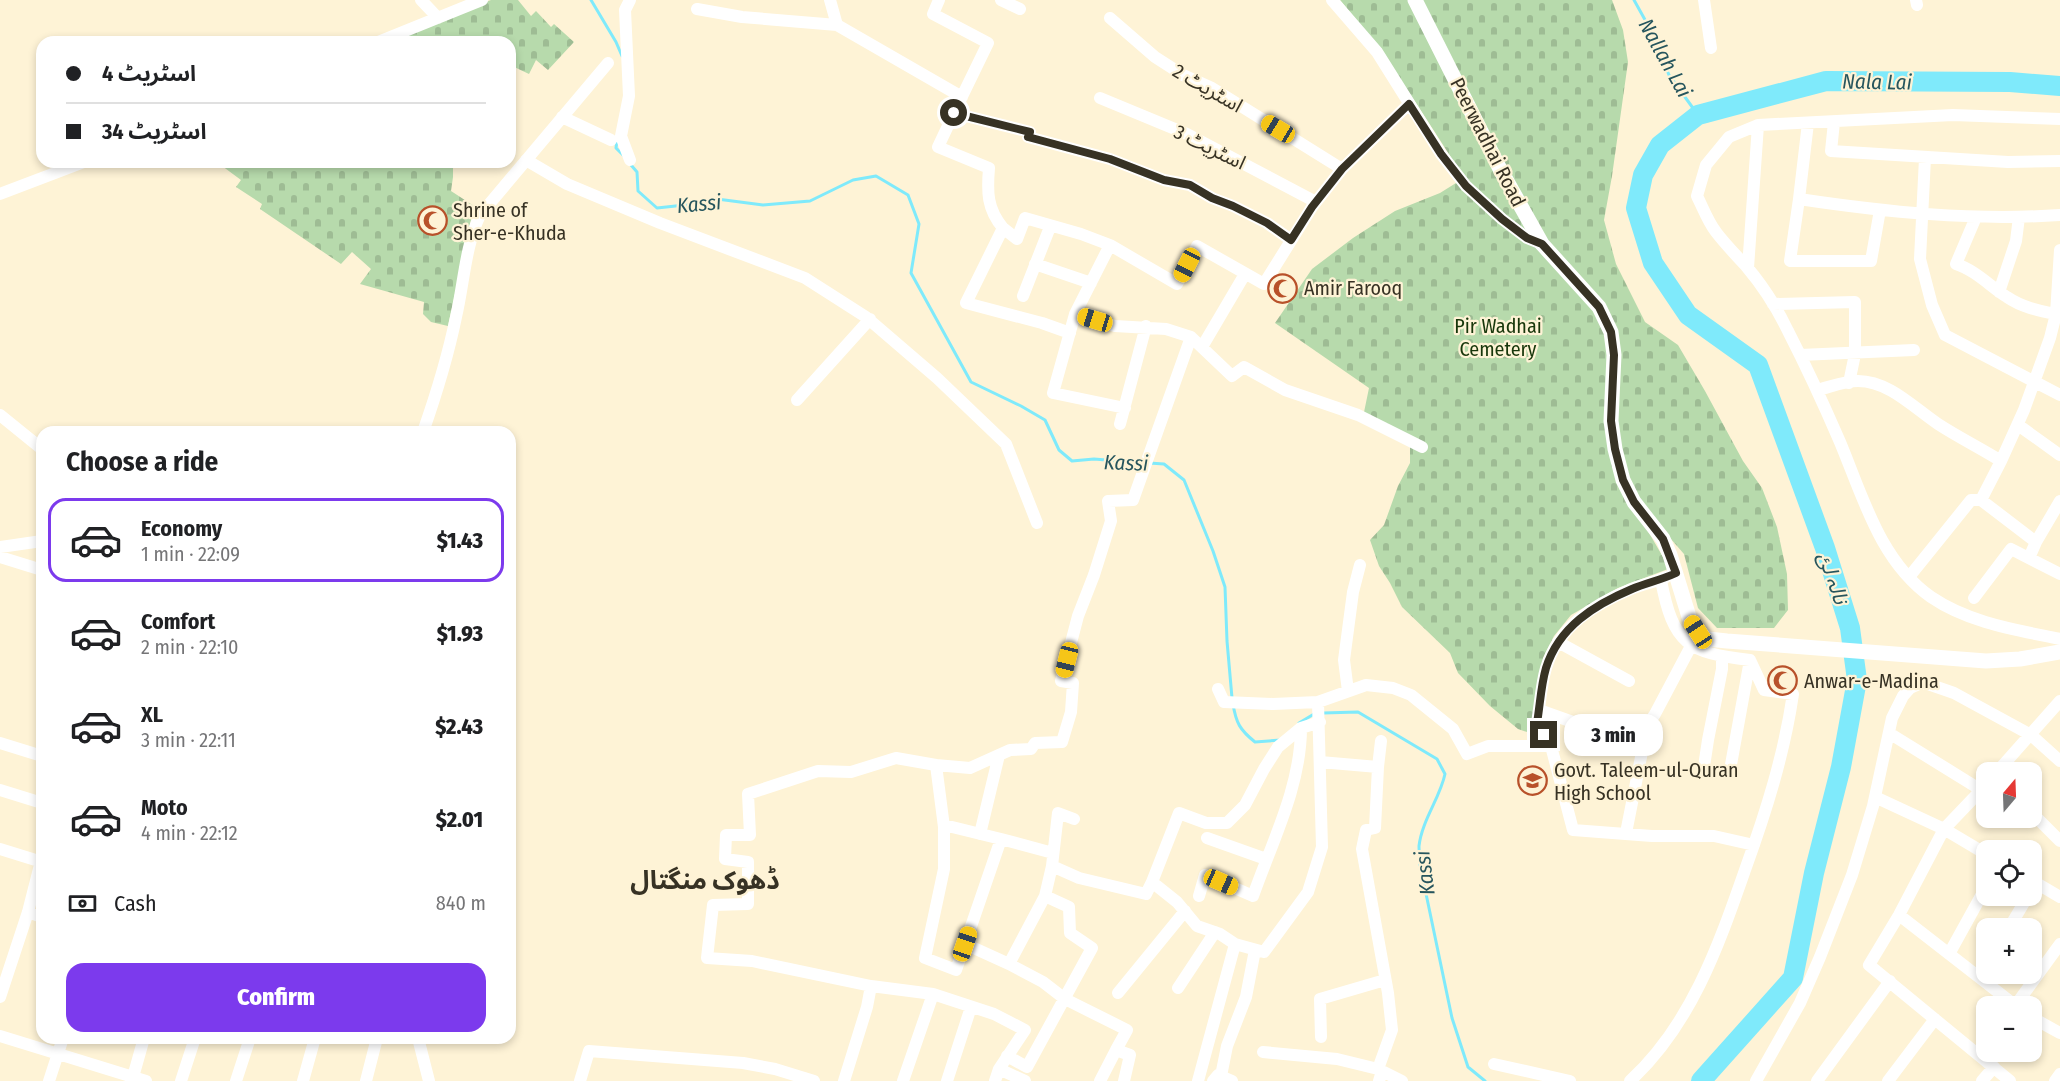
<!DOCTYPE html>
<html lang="en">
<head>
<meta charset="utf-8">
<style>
	:root { --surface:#fff; --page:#f6f6f6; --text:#202124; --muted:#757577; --line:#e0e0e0; --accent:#7c3aed }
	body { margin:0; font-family:"Fira Sans Condensed","Noto Sans Arabic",sans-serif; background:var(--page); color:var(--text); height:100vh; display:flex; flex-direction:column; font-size:22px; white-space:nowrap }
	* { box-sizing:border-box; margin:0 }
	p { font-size:20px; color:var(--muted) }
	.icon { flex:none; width:33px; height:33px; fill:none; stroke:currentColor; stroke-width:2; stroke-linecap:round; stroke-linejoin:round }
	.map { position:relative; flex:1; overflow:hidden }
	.side { position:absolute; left:36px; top:426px; width:480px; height:618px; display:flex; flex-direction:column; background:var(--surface); border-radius:18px; box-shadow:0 3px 9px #0003 }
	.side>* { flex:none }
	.top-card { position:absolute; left:36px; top:36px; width:480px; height:132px; border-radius:18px; box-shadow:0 3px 9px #0003; display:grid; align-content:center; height:132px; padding:0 30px; background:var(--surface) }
	.needle { width:39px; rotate:19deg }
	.fabs { position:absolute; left:1976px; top:762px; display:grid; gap:12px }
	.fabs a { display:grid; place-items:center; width:66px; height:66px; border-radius:12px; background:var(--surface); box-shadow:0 3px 9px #0003; font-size:30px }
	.end { position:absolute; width:27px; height:27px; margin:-14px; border:8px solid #373224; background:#fff; box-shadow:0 0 0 3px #fff }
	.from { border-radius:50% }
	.bubble { position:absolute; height:42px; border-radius:18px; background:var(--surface); box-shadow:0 3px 9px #0003; font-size:20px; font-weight:800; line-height:42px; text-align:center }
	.car { position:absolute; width:18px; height:36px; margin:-18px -9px; border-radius:8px; box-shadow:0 0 4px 2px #0007; background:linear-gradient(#f5c518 24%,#345 0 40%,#f5c518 0 76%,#345 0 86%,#f5c518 0) }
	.top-card b { display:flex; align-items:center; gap:21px; height:57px; font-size:22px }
	.top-card b+b { border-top:2px solid var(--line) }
	.top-card i { width:15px; height:15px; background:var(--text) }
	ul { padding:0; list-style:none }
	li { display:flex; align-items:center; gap:18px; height:84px; margin:0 12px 9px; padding:0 18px; border:3px solid transparent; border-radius:18px }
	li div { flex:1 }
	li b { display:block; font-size:22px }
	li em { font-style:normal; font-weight:800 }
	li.active { border-color:var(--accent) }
	li>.icon { width:54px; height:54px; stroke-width:1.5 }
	h2 { padding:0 30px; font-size:27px; line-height:72px }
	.pay { display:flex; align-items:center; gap:15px; height:66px; padding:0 30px; font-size:22px }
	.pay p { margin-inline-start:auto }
	.button { display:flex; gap:12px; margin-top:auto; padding:12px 30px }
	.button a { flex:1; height:69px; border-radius:18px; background:var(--accent); color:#fff; font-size:24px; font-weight:800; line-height:69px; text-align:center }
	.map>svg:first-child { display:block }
	.cemetery { fill:url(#cemetery-stones) }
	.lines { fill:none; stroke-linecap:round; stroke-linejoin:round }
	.stream { stroke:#7feafb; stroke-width:3 }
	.river { stroke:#7feafb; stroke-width:20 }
	.minor { stroke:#fff; stroke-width:12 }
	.major { stroke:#fff; stroke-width:15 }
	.route { stroke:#373224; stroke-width:8 }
	.labels { text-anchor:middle; stroke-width:4.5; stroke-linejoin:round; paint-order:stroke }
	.street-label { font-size:20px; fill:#373224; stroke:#fef3d6 }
	.poi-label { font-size:20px; fill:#373224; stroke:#fef3d6; text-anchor:start }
	.park-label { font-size:20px; fill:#18370b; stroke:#fef3d6 }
	.water-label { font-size:21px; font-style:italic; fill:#26555d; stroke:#fef3d6 }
	.district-label { font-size:26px; font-weight:bold; fill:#373224; stroke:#fef3d6 }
</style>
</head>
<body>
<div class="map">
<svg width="2060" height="1081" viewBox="0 0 2060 1081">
	<defs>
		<pattern id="cemetery-stones" width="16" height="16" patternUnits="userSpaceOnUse" patternTransform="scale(1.5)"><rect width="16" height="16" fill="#b7daac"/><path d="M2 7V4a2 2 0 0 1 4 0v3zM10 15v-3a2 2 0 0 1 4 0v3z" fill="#9ebc94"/></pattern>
	</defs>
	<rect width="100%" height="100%" fill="#fef3d6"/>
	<!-- cemetery -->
	<path class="cemetery" d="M491,0H518L531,16L536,11L551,27L554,24L574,42L548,70L536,60L529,74L510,65V42H400L401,36Z
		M1340,0H1612L1623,30L1628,62L1612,176L1604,220L1616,264L1645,322L1678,345L1705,391L1743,461L1762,488L1777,527L1787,574L1788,610L1774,628H1717L1698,608L1684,554L1616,476L1663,557L1668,569L1618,588L1571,615L1554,636L1543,658L1539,697L1530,733L1518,729L1490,706L1458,673L1450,653L1402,607L1390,583L1379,566L1370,540L1384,525L1398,486L1410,463V444L1363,417L1369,388L1275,323L1312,269L1353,238L1395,211L1440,193L1464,178C1425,116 1387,56 1340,0Z
		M219,162H453V177L451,191L474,206L448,326L431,322L423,314L424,302L360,284L371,269L352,252L341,264L260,209L262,204L236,187L241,180L218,163Z"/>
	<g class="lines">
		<!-- stream -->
		<path class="stream" d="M591,0L616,42L622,56
			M1634,0L1649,27L1669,75L1698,115
			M617,140L616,148L623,155
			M631,165L637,172L638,191L657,208L694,204L717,199L763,205L810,201L853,180L876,176L908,195L919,224L911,273L971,382L1021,406L1045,420L1059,450L1072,461L1094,459L1143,463
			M1149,463L1164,464L1184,480L1213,551L1225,587L1227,641L1232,698
			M1233,704C1236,723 1240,730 1255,742L1281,740
			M1323,713L1358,712L1437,759L1445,774C1440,798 1422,820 1419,846C1419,852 1420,859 1420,865L1452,1018L1468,1067L1485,1081
			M1299,723L1314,714"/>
		<!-- river -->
		<path class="river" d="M1701,1081L1793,978L1814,873L1841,767L1857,680L1850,628L1825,548L1758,365L1688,315L1653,263L1636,208L1643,175L1660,145L1698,115L1826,81L2010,82L2060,86"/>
		<!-- minor -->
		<path class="minor" d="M421,0L438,18
			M830,0L837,25L962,97
			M939,0L933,14L988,43L954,113
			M1001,0L1020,9
			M1332,0L1377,52L1441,154L1466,186L1502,219L1527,238L1542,244
			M1704,0L1711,48
			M1916,0L1917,5
			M697,9L742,17L837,25
			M1110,18L1155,57L1183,75L1212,88L1342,169
			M378,42L482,0
			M1100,98L1187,134L1316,202
			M562,117L611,140
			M2060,119L1953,115L1758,125L1729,137L1706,165L1697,196C1703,208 1708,222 1716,232C1725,244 1736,255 1746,266C1763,286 1777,308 1788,331C1807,368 1824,405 1840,442C1863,497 1880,561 1931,597C1969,623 2017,630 2060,639
			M1834,122L1831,151L2008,162L2060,161
			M1808,123L1799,199C1886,212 1972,221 2060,215
			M1925,158L1920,259L1932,305L1945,335L2060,395
			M526,160L567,184L660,223L805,278L866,317L937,378L1006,444L1037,523
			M630,160L621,136L629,96L625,10L630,0
			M0,194L84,162
			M1799,199L1790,261H1871L1880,210
			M1976,217L1956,264C1975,270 1991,287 2007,297C2023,308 2041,311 2060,315
			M1003,228C987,209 987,192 989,168L938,147L954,113L1030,132L1028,137L1110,159L1164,180L1190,185L1212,198L1233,206L1267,223L1291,240
			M1035,264L1091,283
			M1748,268L1758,125
			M1999,292L2016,241L2019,217
			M1023,296L1050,227
			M1773,304L1855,302V354L1849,383
			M1075,314L1053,393L1125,408
			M1070,333L1042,323L966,303L1003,228L1017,239L1025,218L1081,234L1110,245
			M1191,337L1232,376L1244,367L1285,390L1358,415L1422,447
			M1202,347L1245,274
			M1800,355L1914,350
			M1817,390C1830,387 1845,381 1858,381C1889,381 1914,408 1938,424C1958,437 1980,448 2001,461
			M797,400L870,319
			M0,415L42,449
			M1120,424L1146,326
			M2018,425L2060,455
			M423,432C436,395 448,356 456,317C464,283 465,247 480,215L608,63
			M1981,500L2036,542L2029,558
			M2036,542L2060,501
			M0,547L42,541
			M0,557L42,570
			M1666,577C1655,582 1643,584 1631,589C1593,605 1559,626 1546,668C1541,685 1540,705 1537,723L1551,746L1573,830L1652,836H1714L1754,845
			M1909,577L1971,500H1981L2001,461L2024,410L2050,338L2056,314L2060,250
			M1974,598L2011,549L2060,574
			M1558,642L1629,681
			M1218,689L1224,702L1273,704L1318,702
			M1348,691L1344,660L1353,592L1360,565
			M1539,710L1643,747L1626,833
			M1889,733L1981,790
			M0,743L42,756
			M1643,747L1649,723L1655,714L1691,646
			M1320,762L1378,767L1381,741
			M936,765L970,768L1010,750L1031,749L1035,743L1062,742L1071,712L1073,683L1061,681L1078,616L1094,575L1111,521L1108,501L1133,500L1191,337L1166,329L1115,326L1075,314L1110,245L1177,284L1197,246L1264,284L1312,207L1342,169L1409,104
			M1378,767L1375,828L1366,830L1362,849L1388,993L1392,1030L1378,1069L1382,1071L1379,1081
			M1730,770L1750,660
			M1997,772L2060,701
			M1703,773L1708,740L1722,669V657
			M1986,785L1944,829L1899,915L1869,965L2010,1081
			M0,790L42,803
			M1875,797L1944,829L1986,854
			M2031,812L2060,841
			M1074,819L1058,813L1052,866L1079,878L1146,894L1152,882
			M944,825L1001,839
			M980,834L999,755
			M1207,838L1266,859
			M0,849L42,862
			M2031,880L2060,897
			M1045,896L1009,964L965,944L1001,839L1053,853
			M1199,896L1205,875L1253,896C1272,842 1301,786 1301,728L1320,722
			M28,912L42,917
			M1899,915L2016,1006
			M2009,928L2028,896
			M1235,944L1220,934L1197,926L1177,902L1152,882L1179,813L1206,823H1227L1245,805L1264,769L1278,747L1301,728
			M1949,954L1986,887
			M1009,964L1043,982L1065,999L1127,1030L1116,1050
			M1178,988L1215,932
			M1118,993L1185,911
			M933,994L871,986L752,961L707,958L713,905L748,904V862L725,859L726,835H750L748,794L818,771L851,772L896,758L936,765L944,827V869L925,958L956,970L965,944
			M0,997L28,912L41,861
			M2015,1006L2060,944
			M2031,1017L2060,1033
			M0,1036L146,1081
			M1321,1037L1320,999L1385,980
			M418,1038L429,1081
			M1263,1052L1337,1059L1378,1069
			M1007,1056L1027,1067L1092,948L1070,933L1069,907L1045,896L1052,866
			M1494,1064L1570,1081
			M999,1069L1025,1081
			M1382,1071L1402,1081
			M1221,1076L1227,1046L1246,997L1255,950
			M133,1077L144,1038
			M49,1081L63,1038
			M181,1081L195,1038
			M236,1081L250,1038
			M303,1081L315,1038
			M366,1081L377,1038
			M580,1081L589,1051L743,1063L775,1069L814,1081
			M844,1081L867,1007L871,986
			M903,1081L933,994L994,1014L1025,1030L999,1069L995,1081
			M947,1081L971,1007
			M1100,1081L1116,1050L1130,1055L1124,1081
			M1198,1081L1235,944L1264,952L1308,892L1322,847L1318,702L1366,685L1393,688L1411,695L1453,729L1467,754L1488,746H1551
			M1213,1081L1218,1075L1232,1081
			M1630,1081C1691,1025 1718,947 1745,870C1766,812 1784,755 1793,694L1764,690L1750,660C1688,653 1673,644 1661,580
			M1756,1081L1800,1003L1820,957L1852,875L1873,806L1892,718L1903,696L1910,688L1919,684H1928L1954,693L2031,735L2060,761
			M1817,1081L1890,981
			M1888,1081L1935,1019
			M1982,1081L1994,1067
			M2055,1081L2060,1074"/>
		<!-- major -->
		<path class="major" d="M1415,0L1500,169L1542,244L1599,307L1611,332L1614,355L1611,421L1615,449L1623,480L1634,502L1663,539L1670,555L1690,620L1698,632L1708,639L1727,641L1986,661L2020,659L2060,652"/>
	</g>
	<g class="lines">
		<!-- route -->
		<path class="route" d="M954,113L1030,132L1028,137L1110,159L1164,180L1190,185L1212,198L1233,206L1267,223L1291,240L1312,207L1342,169L1409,104L1441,154L1466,186L1502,219L1527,238L1542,244L1599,307L1611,332L1614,355L1611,421L1615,449L1623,480L1634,502L1663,539L1676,573C1661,580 1646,583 1632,589C1594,605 1559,627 1546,668C1541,685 1540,705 1537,723L1544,735"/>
	</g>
	<!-- icons -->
	<defs>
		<symbol id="mosque-ring" viewBox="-11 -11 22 22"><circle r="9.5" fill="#fef3d6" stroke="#b8512a" stroke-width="1.5"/><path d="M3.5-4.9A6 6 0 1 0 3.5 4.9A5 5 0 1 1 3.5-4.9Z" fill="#b8512a"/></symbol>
		<symbol id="school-ring" viewBox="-11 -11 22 22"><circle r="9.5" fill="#fef3d6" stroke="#b8512a" stroke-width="1.5"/><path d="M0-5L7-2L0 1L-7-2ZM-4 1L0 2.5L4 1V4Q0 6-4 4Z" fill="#b8512a"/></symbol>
	</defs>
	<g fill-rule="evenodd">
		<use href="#mosque-ring" x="416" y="204" width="33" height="33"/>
		<use href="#mosque-ring" x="1266" y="272" width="33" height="33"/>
		<use href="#mosque-ring" x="1766" y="664" width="33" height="33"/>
		<use href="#school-ring" x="1516" y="764" width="33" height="33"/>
	</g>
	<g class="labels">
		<!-- street labels -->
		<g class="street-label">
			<text transform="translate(1208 88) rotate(30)" y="7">اسٹریٹ 2</text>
			<text transform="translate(1488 142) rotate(63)" y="7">Peerwadhai Road</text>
			<text transform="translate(1210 147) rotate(26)" y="7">اسٹریٹ 3</text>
		</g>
		<!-- poi labels -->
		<g class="poi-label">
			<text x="453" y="217">Shrine of<tspan x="453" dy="23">Sher-e-Khuda</tspan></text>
			<text x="1304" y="295">Amir Farooq</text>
			<text x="1804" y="688">Anwar-e-Madina</text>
			<text x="1554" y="777">Govt. Taleem-ul-Quran<tspan x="1554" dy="23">High School</tspan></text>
		</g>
		<!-- park labels -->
		<g class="park-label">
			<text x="1498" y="333">Pir Wadhai<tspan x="1498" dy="23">Cemetery</tspan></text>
		</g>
		<!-- water labels -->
		<g class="water-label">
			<text transform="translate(1665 58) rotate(61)" y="7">Nallah Lai</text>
			<text transform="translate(1877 82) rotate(1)" y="7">Nala Lai</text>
			<text transform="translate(699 204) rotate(-5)" y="7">Kassi</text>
			<text transform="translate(1126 463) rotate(2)" y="7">Kassi</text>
			<text transform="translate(1833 578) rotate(71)" y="7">نالہ لئ</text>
			<text transform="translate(1425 873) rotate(-97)" y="7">Kassi</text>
		</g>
		<!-- district labels -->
		<g class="district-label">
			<text x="705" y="889">ڈھوک منگتال</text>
		</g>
	</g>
</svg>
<div class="fabs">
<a><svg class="needle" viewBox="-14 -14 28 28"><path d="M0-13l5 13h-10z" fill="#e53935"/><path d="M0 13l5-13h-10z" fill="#757577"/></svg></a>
<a><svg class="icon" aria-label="locate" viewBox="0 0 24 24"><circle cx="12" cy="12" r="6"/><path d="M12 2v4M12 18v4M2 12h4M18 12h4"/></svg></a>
<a>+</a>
<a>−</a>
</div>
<i class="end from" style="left:954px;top:113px"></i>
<i class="end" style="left:1544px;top:735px"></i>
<div class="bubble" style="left:1564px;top:714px;width:99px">3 min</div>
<i class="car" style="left:1278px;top:129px;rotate:301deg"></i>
<i class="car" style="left:1187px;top:265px;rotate:207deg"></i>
<i class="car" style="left:1095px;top:320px;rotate:287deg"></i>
<i class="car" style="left:1698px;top:632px;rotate:327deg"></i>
<i class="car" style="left:1067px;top:660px;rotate:194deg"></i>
<i class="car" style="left:1221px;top:882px;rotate:114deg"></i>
<i class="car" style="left:965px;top:944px;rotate:19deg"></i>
<div class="top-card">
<b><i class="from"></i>اسٹریٹ 4</b>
<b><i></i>اسٹریٹ 34</b>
</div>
<section class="side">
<h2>Choose a ride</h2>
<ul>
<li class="active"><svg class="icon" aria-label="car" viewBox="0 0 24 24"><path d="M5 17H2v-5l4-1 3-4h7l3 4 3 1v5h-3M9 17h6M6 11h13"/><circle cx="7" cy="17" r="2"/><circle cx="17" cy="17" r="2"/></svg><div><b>Economy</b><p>1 min · 22:09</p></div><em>$1.43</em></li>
<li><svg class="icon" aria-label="car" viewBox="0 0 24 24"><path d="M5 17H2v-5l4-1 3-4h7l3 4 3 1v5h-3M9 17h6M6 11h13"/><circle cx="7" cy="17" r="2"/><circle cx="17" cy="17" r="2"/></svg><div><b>Comfort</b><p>2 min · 22:10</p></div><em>$1.93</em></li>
<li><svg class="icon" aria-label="car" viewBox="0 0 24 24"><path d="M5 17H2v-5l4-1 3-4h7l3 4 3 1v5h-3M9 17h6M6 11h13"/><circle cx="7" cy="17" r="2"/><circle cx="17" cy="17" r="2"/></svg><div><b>XL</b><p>3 min · 22:11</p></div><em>$2.43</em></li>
<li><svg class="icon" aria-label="car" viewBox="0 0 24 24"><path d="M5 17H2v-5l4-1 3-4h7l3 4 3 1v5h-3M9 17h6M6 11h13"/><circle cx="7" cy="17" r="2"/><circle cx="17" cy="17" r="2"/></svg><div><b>Moto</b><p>4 min · 22:12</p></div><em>$2.01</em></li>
</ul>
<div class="pay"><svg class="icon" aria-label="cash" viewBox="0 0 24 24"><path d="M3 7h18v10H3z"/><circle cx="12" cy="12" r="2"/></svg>Cash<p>840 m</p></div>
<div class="button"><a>Confirm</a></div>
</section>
</div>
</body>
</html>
